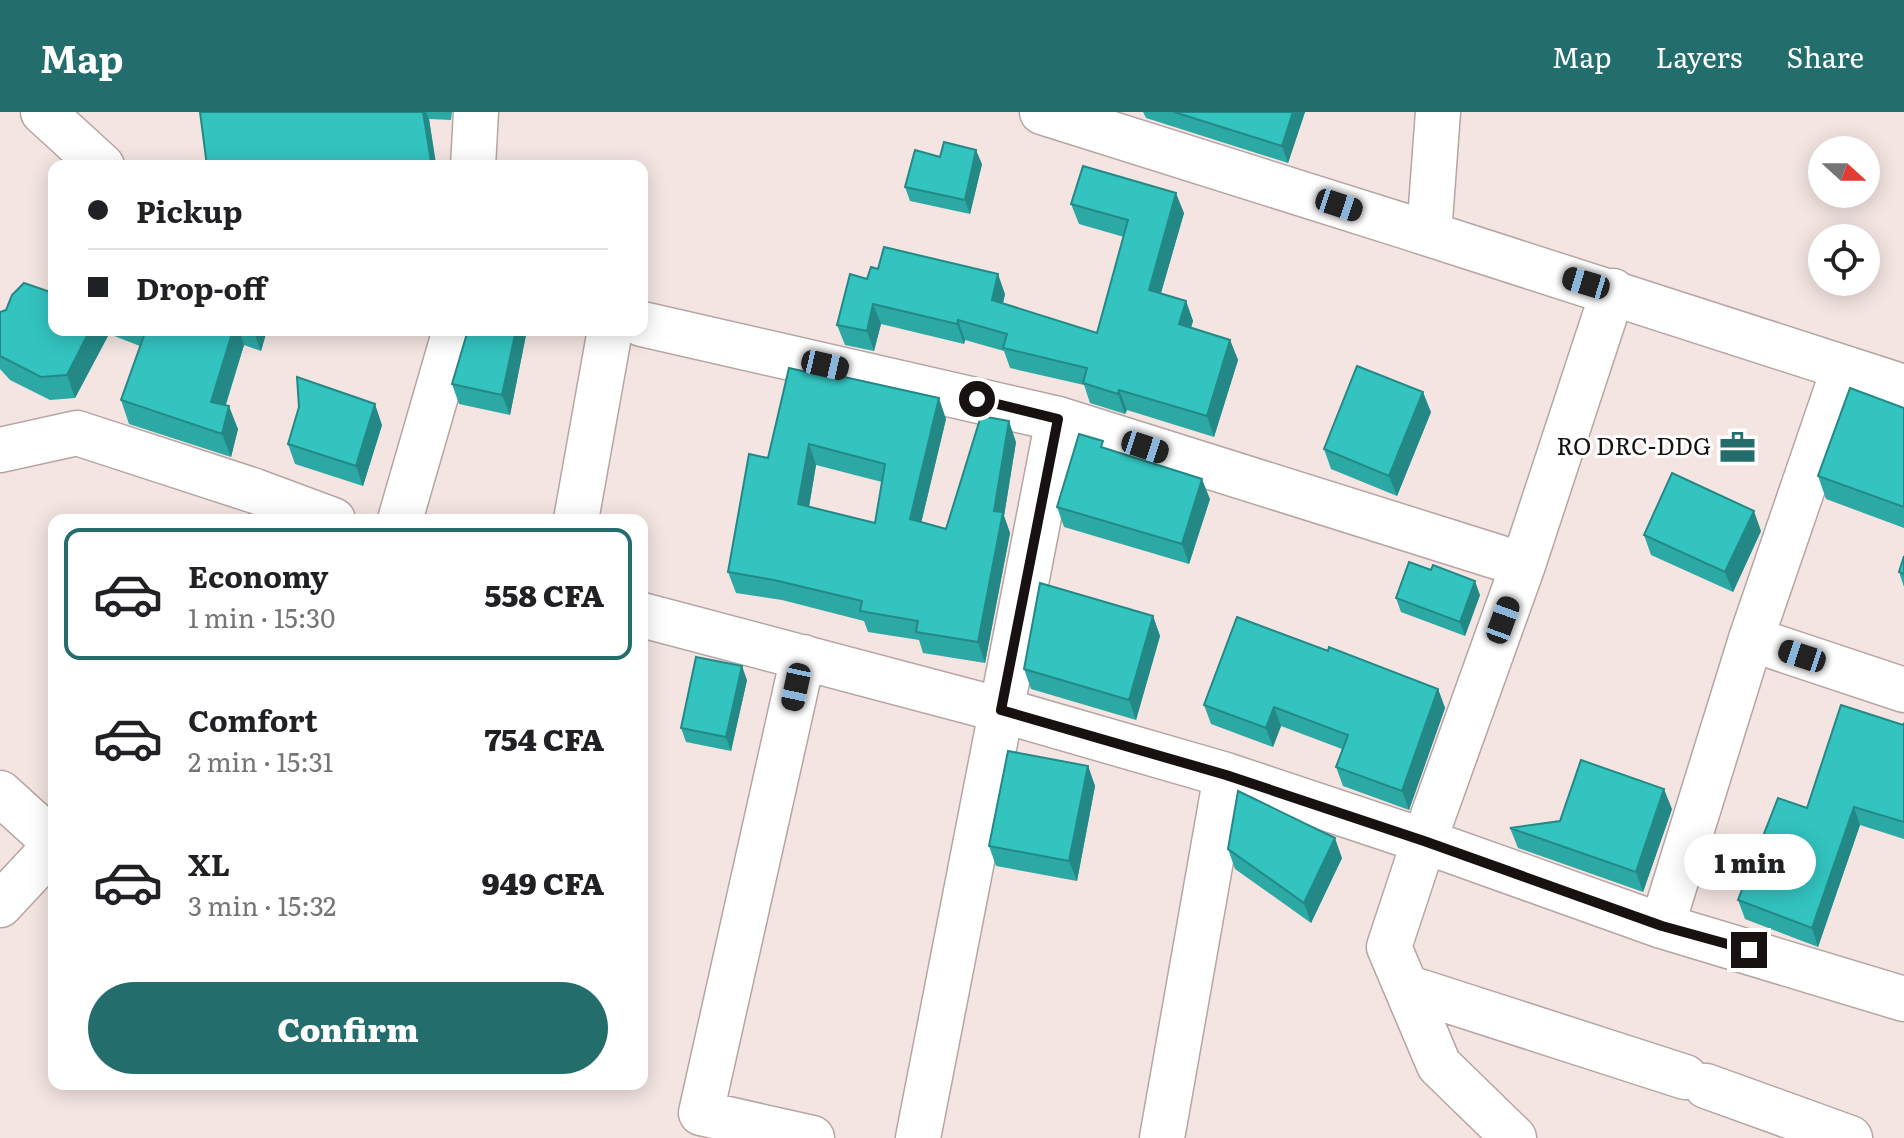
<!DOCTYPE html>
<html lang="en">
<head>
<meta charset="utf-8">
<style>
	:root { --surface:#fff; --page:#f2f2f2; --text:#202124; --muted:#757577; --line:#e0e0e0; --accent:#236e6c }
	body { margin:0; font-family:Literata,serif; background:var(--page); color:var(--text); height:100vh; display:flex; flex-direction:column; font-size:30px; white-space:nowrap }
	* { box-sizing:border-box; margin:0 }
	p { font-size:26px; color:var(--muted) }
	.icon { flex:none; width:44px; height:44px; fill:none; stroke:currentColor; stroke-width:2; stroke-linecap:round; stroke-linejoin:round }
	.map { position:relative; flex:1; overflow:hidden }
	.panel { position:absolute; left:48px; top:402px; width:600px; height:576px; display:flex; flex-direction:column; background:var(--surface); border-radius:16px; box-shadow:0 4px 20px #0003 }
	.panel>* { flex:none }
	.hud { position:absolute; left:48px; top:48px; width:600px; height:176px; border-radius:16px; box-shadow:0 4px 20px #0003; display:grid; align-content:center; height:176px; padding:0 40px; background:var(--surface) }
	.needle { width:52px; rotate:111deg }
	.buttons { position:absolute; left:1808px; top:24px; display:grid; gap:16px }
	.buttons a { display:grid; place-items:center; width:72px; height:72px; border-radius:50%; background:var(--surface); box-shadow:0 4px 20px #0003; font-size:40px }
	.end { position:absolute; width:36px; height:36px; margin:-18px; border:10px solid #171211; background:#fff; box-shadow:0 0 0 4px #fff }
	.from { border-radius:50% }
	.bubble { position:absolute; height:56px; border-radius:28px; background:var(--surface); box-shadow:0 4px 20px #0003; font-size:26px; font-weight:800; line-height:56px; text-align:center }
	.car { position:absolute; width:24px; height:48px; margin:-24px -12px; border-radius:10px; box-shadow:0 0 6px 2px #0007; background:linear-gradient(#222 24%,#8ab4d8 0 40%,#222 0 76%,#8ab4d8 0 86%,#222 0) }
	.hud b { display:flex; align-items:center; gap:28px; height:76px; font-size:30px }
	.hud b+b { border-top:2px solid var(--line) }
	.hud i { width:20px; height:20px; background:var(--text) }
	ul { padding:14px 0 0; list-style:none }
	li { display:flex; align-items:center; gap:24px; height:132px; margin:0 16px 12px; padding:0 24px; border:4px solid transparent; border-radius:16px }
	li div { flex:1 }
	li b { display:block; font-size:30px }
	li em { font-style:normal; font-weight:800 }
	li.active { border-color:var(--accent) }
	li>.icon { width:72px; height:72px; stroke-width:1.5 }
	.button { display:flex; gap:16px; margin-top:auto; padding:16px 40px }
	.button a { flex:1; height:92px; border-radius:48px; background:var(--accent); color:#fff; font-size:32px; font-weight:800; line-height:92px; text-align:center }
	header { display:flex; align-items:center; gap:48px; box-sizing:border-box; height:112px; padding:0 40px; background:var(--accent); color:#fff }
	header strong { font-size:38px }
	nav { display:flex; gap:44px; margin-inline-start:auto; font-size:28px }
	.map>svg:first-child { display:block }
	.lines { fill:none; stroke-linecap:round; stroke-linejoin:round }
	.minor-casing { stroke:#b5a6a4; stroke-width:47 }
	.minor { stroke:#fff; stroke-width:44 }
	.wall { fill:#2ca9a5; fill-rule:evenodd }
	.shaded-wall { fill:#248986 }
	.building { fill:#33c4c0; stroke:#248986; stroke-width:2; fill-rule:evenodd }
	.route { stroke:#171211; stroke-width:10 }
	.labels { text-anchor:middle; stroke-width:6; stroke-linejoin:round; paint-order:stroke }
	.poi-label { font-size:24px; fill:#171211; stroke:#fff; text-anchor:end }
</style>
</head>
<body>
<header>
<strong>Map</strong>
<nav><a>Map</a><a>Layers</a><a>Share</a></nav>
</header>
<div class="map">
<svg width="1904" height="1026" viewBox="0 0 1904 1026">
	<rect width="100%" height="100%" fill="#f4e5e2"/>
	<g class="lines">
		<defs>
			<path id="minor" d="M43,0L102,54
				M1042,0C1330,90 1617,181 1904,275
				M473,54L476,0
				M1429,122L1438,0
				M642,212L1058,307L1523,453
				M0,338L77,321L255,379L333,408
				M400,408L455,218
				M576,408L610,218
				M642,503L1001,598L1226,663L1424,729L1662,814L1904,887
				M1751,527L1904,578
				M803,545L701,1001L812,1026
				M0,681L54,730
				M0,793L54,735
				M1662,814L1751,527L1844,256
				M1406,875L1685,965
				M1706,974L1850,1026
				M918,1026L1058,307
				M1162,1026L1226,663
				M1514,1026L1439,953L1389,835L1424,729L1523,453L1613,179"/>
		</defs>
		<!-- minor casing -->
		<use href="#minor" class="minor-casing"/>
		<!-- minor -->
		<use href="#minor" class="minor"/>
	</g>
	<!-- wall -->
	<path class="wall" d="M200,0H452L451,8L429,7L436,51Z
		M1143,0H1305L1288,51L1146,6Z
		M940,45L982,52L970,102L910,89L905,75Z
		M1071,92L1184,101L1161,181L1186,189L1193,209L1191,215L1230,228L1238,248L1214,325L1127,298L1125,302L1090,291L1084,273L1010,256L1004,239L965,228L964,232L881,212L874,239L845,233L837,213L867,167L1005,182L1003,191L1097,221L1124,125L1079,112Z
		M0,200L54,218H267L261,239L244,233L226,293L238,317L231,345L129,312L121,288L140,234L109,222L75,286L50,288L10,268L0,257Z
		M527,218L510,303L459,292L452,272Z
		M834,266L946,307L921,411L946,417L1016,330L1004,404L1010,421L985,551L923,541L919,528L868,520L864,509L782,488L736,481L728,460L768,346ZM816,353L882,370L875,411L809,395Z
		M1904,296V416L1826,387L1818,364Z
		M1431,300L1397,384L1331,357L1324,337Z
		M382,313L363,374L295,352L288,332Z
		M1105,336L1210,387L1189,452L1064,415L1057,395Z
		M1761,419L1733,480L1651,443L1644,423Z
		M1904,444V475L1899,460Z
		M1480,483L1465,524L1401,500L1396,486Z
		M1153,504L1160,524L1136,608L1031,577L1024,557Z
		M1328,539L1438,577L1445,596L1409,698L1343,674L1336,655L1342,637L1281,614L1273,635L1211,612L1204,593Z
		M747,568L731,639L686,630L681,616Z
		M1904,611V727L1860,713L1818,835L1745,807L1738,788L1807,696L1903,613Z
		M1088,654L1095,674L1077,769L996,754L989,734Z
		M1672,697L1643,780L1518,736L1510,716Z
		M1228,737L1342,746L1311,811L1235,757Z"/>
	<!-- shaded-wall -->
	<path class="shaded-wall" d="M423,0H426L429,7L436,54L431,50Z
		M1293,0H1305L1288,51L1282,34Z
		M976,38L982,52L970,102L965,88Z
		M1176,81L1184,101L1156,198L1149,178Z
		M998,162L1005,182L999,208L992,188Z
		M1186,189L1193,209L1186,232L1179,212Z
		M873,192L881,212L874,239L867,219Z
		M958,208L965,228L964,232L957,212Z
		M90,218H107L109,222L75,286L67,263Z
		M233,218H239L244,233L219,313L211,290Z
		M253,218H267L261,239Z
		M516,218H527L510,303L502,283Z
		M1230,228L1238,248L1214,325L1207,304Z
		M1119,278L1127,298L1125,302L1118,282Z
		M1423,280L1431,300L1397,384L1389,364Z
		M939,286L946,307L917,428L910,407Z
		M375,292L382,313L363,374L356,354Z
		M229,294L238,317L231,345L222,322Z
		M1009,309L1016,330L1004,404L1010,421L985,551L978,530L994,399Z
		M809,332L816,353L806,413L798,392Z
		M1202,367L1210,387L1189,452L1182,432Z
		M1754,399L1761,419L1733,480L1725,460Z
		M1475,469L1480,483L1465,524L1460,510Z
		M1153,504L1160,524L1136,608L1129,588Z
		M742,554L747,568L731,639L726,625Z
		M1438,577L1445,596L1409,698L1402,679Z
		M1274,595L1281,614L1273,635L1266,616Z
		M1088,654L1095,674L1077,769L1069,749Z
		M1664,677L1672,697L1643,780L1636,760Z
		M1854,695L1860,713L1818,835L1812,816Z
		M1335,726L1342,746L1311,811L1304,791Z"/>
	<!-- building -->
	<path class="building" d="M200,0H423L431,50L436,51L437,54H207Z
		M1174,0H1293L1282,34Z
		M944,30L976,38L965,88L905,75L915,38L940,45Z
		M1083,54L1176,81L1149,178L1186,189L1179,212L1230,228L1207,304L1119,278L1118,282L1083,271L1087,256L1003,236L1007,222L958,208L957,212L873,192L867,219L837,213L850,162L867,167L871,155L878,157L884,135L998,162L992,188L1097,221L1128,108L1071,92Z
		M24,171L53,181L54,175V218H90L67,263L41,265L0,244V200L6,198L12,183Z
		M146,218H233L211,290L229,294L222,322L121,288Z
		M468,218H516L502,283L452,272Z
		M1357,254L1423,280L1389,364L1324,337Z
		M789,256L834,266L835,263L939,286L910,407L946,417L981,304L1009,309L994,399L1003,400L978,530L916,520L918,509L860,499L862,489L774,468L728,460L749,342L768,346ZM809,332L885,352L875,411L798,392Z
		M297,265L375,292L356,354L288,332L299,295Z
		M1850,276L1904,296V395L1818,364Z
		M1079,322L1103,329L1101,335L1202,367L1182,432L1057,395Z
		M1672,361L1754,399L1725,460L1644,423Z
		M1904,444V462L1899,460Z
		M1409,450L1431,458L1433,453L1475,469L1460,510L1396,486Z
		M1040,471L1153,504L1129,588L1024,557Z
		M1237,505L1328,539L1329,535L1438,577L1402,679L1336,655L1348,623L1274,595L1266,616L1204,593Z
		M696,545L742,554L726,625L681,616Z
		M1841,593L1903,613L1904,611V710L1854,695L1812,816L1738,788L1778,686L1807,696Z
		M1008,639L1088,654L1069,749L989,734Z
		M1581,648L1664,677L1636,760L1510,716L1560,709Z
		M1238,679L1335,726L1304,791L1228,737Z"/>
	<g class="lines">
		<!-- route -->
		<path class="route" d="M977,287L1058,307L1001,598L1226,663L1424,729L1662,814L1749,838"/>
	</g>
	<!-- icons -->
	<defs>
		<symbol id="office-bare" viewBox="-9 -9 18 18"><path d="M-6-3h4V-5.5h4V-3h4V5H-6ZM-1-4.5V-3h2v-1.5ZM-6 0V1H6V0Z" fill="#236e6c" stroke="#fff" stroke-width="2.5" paint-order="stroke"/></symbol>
	</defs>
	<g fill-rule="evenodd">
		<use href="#office-bare" x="1712" y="310" width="51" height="51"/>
	</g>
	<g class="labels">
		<!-- poi labels -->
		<g class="poi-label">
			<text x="1711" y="343">RO DRC-DDG</text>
		</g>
	</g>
</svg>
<div class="buttons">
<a><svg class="needle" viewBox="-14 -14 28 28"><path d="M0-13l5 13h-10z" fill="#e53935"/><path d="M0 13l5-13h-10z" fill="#757577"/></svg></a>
<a><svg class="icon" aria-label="locate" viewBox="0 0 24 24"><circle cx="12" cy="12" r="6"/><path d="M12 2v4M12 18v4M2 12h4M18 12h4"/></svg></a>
</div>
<i class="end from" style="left:977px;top:287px"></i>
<i class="end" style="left:1749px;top:838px"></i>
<div class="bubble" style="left:1684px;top:722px;width:132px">1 min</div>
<i class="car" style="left:1339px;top:93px;rotate:108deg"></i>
<i class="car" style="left:1586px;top:171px;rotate:287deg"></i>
<i class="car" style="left:825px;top:253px;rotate:103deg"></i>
<i class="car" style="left:1145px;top:335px;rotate:108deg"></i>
<i class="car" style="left:1503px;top:508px;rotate:20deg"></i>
<i class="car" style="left:1802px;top:544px;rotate:288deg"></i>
<i class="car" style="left:796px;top:575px;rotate:192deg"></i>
<div class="hud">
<b><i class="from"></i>Pickup</b>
<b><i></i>Drop-off</b>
</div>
<section class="panel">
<ul>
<li class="active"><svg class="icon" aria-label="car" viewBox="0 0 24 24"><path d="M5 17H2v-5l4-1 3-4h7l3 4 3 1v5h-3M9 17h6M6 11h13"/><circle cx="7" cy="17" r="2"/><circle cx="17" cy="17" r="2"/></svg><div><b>Economy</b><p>1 min · 15:30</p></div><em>558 CFA</em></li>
<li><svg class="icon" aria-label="car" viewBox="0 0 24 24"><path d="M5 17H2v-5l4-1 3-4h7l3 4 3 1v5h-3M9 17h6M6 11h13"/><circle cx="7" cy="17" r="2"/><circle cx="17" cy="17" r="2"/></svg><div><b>Comfort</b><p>2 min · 15:31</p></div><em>754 CFA</em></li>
<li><svg class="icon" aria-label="car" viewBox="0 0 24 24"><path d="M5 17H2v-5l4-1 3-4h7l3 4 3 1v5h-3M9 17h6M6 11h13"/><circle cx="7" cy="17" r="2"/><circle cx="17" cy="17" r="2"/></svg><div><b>XL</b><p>3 min · 15:32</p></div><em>949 CFA</em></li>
</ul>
<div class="button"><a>Confirm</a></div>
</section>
</div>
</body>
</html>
